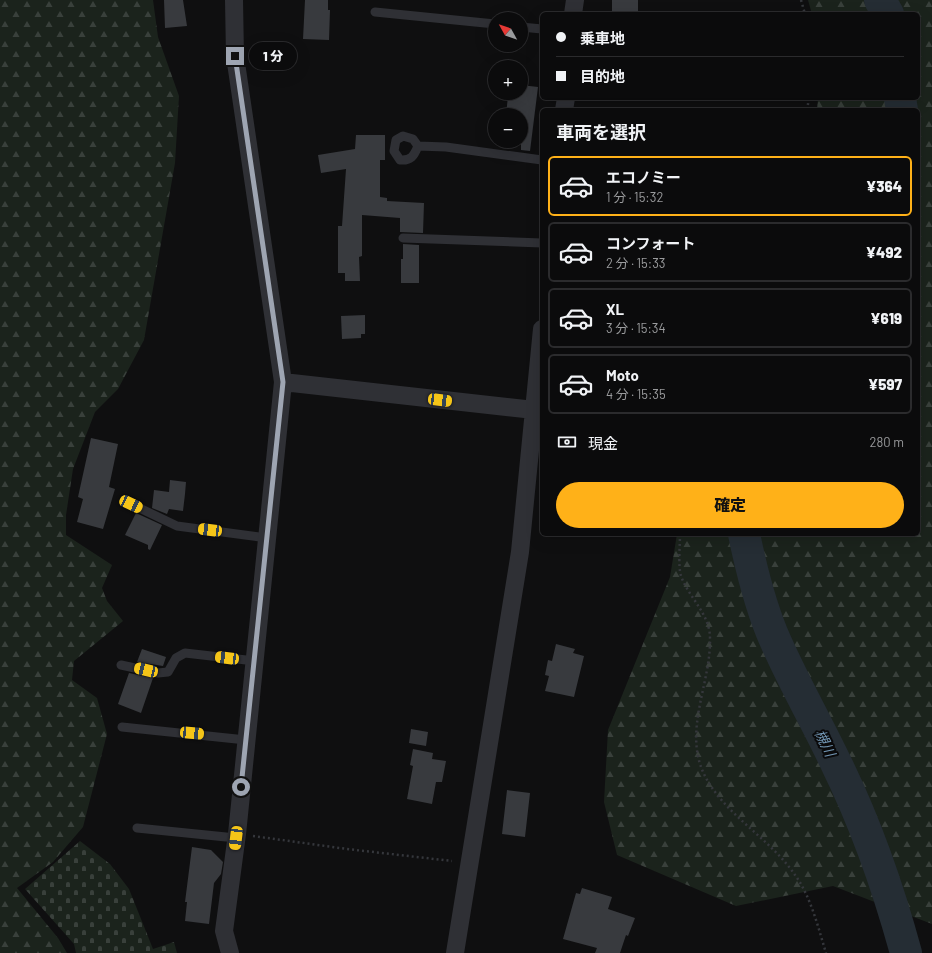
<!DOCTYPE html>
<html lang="ja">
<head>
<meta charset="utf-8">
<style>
	:root { --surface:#0b0b0c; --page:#141415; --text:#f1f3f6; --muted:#9a9b9d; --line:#2b2b2d; --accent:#ffb118 }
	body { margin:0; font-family:Barlow,"Noto Sans JP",sans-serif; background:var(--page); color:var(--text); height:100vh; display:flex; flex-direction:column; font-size:15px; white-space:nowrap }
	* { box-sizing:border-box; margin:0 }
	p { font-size:13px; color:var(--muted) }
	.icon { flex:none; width:22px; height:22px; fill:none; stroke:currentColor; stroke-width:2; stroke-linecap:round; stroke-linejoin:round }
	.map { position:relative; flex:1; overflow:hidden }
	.panel { position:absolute; left:540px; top:108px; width:380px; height:428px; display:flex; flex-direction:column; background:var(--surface); border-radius:6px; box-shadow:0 4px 16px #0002,0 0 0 1px var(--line) }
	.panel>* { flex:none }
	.banner { position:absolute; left:540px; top:12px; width:380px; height:88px; border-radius:6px; box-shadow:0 4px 16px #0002,0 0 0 1px var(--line); display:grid; align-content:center; height:88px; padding:0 16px; background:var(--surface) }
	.needle { width:26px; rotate:310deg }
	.tools { position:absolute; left:488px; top:12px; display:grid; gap:8px }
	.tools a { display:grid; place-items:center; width:40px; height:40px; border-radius:50%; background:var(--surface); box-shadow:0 4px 16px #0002,0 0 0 1px var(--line); font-size:20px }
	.end { position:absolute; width:18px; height:18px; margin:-9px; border:5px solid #9ea5b2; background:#111; box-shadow:0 0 0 2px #111 }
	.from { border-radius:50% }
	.bubble { position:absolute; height:28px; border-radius:14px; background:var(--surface); box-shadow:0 4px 16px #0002,0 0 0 1px var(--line); font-size:13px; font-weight:800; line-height:28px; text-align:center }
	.car { position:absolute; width:12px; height:24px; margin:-12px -6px; border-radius:5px; box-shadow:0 0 3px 1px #0007; background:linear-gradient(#f5c518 24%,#345 0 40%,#f5c518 0 76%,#345 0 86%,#f5c518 0) }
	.banner b { display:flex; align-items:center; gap:14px; height:38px; font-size:15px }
	.banner b+b { border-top:1px solid var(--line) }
	.banner i { width:10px; height:10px; background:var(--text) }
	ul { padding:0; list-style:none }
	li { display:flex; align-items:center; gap:12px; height:60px; margin:0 8px 6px; padding:0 8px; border:2px solid var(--line); border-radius:6px }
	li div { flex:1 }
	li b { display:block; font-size:15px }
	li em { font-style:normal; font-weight:800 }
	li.selected { border-color:var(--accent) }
	li>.icon { width:36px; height:36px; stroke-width:1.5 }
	h2 { padding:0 16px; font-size:18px; line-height:48px }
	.pay { display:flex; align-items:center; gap:10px; height:44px; padding:0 16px; font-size:15px }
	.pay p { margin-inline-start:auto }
	.cta { display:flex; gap:8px; margin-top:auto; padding:8px 16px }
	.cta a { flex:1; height:46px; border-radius:24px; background:var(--accent); color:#111; font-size:16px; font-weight:800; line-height:46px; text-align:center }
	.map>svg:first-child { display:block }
	.forest { fill:url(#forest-firs) }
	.cemetery { fill:url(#cemetery-stones) }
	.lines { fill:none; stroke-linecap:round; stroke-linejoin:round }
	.river { stroke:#252d34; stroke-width:32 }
	.building { fill:#383a3e }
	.path { stroke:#35373c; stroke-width:2.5; stroke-dasharray:2 3; stroke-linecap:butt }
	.lane { stroke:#2f3035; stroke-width:9 }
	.street { stroke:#2f3035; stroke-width:18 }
	.route { stroke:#9ea5b2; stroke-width:5 }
	.labels { text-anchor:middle; stroke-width:4; stroke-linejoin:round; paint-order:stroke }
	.water-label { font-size:14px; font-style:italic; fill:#7194b1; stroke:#0a0a0b }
</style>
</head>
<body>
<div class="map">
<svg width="932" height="953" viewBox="0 0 932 953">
	<defs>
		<pattern id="forest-firs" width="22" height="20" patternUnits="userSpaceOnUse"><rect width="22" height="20" fill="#1b231c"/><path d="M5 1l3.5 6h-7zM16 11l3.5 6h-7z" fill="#39403b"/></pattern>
		<pattern id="cemetery-stones" width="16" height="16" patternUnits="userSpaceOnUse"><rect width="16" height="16" fill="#1b231c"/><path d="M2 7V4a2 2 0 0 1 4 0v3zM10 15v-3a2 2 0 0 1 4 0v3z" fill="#39403b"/></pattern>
	</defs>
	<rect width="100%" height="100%" fill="#0f0f10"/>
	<!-- forest -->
	<path class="forest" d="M0,0H153L158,37L179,96L175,163L144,340L118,389L95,412L73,469L66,515V535L112,565L102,588L107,601L123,621L74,661L72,680L97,698L107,734L83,827L53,862L17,888L58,938L67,953H0Z
		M808,0H932V924L833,886L736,906L617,855L604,802L608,730L670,577L677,534H918V110H817L818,98H918V14H812Z"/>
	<!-- cemetery -->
	<path class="cemetery" d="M80,841L110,864L129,889L153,949L174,942L177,953H76L74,944L25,889Z"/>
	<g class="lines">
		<!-- river -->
		<path class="river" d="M880,0L888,14
			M900,98L902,110
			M744,534C751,568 759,601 772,633C791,678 815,719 836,763C866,824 888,887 906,953"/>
	</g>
	<!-- building -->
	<path class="building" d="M164,0H183L187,26L165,28Z
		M305,0H328V10H330L329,40L303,39Z
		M612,0H638V14H612Z
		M521,85L538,87L530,151L521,150V115H506L508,96H510L511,93H521Z
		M356,135H385V160H380V197L387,198V201L424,203L423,233L400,232V218L362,215V256L359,257L360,281H345V273H338V226H342L346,169L321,173L318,155L355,149Z
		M403,244L419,245V283H401V259H403Z
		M365,315V334H361V338L342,339L341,316Z
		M91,438L118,444L109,487L115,489L103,529L77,522L83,499L78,497Z
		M170,480L186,482L185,494L183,511L169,509L167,514L152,508L154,490L169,492Z
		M136,513L162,525L150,550L148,549V545L125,535Z
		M556,644L575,649L573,653L584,656L574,697L545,691L549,676L545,675L548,660L552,661Z
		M142,649L166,657L163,666L137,662Z
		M129,673L153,678L141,713L118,704Z
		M411,729L428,732L426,746L409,743Z
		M413,749L433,753L432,759L446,761L442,782H436L432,804L407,799L413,766L410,765Z
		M507,790L530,793L525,837L502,834Z
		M192,847L211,850L223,862L221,874L214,883L209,924L185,921L187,902H185Z
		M582,888L612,897L608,909L635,918L628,936L626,935L620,953H595L597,948L563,939L576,893L580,894Z"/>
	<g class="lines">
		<!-- path -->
		<path class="path" d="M801,0L805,14
			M807,110L809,98
			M680,534C680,545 678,566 681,576C689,598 710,614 710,638C711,684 683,730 704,774C723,814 770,838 795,875C811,897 818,927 826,953
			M253,836L347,849L452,861"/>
		<!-- lane -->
		<path class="lane" d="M375,12L495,24
			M521,27L542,29
			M403,136L413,139L418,146C414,156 411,161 400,160L394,151L396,140Z
			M418,146L446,147L542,160
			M403,238L542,243
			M131,504L177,526L267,538
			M121,665L158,673L168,672L176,658L185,653L255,661
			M122,727L246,740
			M137,828L236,838"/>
		<!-- street -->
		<path class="street" d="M573,14L575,0
			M564,110L566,98
			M283,382L534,410
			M230,953L224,931L237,834L283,382L235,56L234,0
			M455,953L520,552L542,329"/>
	</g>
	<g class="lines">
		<!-- route -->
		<path class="route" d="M235,56L283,382L241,787"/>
	</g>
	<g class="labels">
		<!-- water labels -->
		<g class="water-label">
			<text transform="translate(825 743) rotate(64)" y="5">槻川</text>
		</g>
	</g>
</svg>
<div class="tools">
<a><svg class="needle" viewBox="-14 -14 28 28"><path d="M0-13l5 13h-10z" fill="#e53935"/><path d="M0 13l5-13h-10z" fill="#9a9b9d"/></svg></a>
<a>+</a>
<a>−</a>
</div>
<i class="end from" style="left:241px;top:787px"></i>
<i class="end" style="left:235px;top:56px"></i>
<div class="bubble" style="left:249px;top:42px;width:48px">1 分</div>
<i class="car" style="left:440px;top:400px;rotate:97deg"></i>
<i class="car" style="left:131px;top:504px;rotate:115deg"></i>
<i class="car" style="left:210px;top:530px;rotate:277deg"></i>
<i class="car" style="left:227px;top:658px;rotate:277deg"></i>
<i class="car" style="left:146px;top:670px;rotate:283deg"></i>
<i class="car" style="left:192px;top:733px;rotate:95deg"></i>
<i class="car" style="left:236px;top:838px;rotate:187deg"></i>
<div class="banner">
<b><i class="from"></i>乗車地</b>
<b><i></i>目的地</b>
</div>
<section class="panel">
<h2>車両を選択</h2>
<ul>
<li class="selected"><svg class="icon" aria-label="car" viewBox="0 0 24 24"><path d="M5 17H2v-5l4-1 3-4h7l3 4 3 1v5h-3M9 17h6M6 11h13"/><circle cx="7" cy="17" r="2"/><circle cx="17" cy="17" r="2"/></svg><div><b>エコノミー</b><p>1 分 · 15:32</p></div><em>¥364</em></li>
<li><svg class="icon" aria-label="car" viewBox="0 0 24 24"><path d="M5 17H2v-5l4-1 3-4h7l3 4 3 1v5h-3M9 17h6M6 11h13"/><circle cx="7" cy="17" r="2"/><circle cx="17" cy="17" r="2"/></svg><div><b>コンフォート</b><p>2 分 · 15:33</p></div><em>¥492</em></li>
<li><svg class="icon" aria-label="car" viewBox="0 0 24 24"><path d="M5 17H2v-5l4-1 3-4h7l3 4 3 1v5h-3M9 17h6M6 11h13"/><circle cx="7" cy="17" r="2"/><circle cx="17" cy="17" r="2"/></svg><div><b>XL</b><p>3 分 · 15:34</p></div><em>¥619</em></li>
<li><svg class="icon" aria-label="car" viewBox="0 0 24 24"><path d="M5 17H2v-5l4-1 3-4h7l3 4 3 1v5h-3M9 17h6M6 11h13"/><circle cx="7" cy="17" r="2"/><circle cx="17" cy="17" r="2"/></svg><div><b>Moto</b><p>4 分 · 15:35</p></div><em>¥597</em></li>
</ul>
<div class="pay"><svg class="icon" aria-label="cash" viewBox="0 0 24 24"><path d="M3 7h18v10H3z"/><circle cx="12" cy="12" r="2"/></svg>現金<p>280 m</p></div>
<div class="cta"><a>確定</a></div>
</section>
</div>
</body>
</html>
